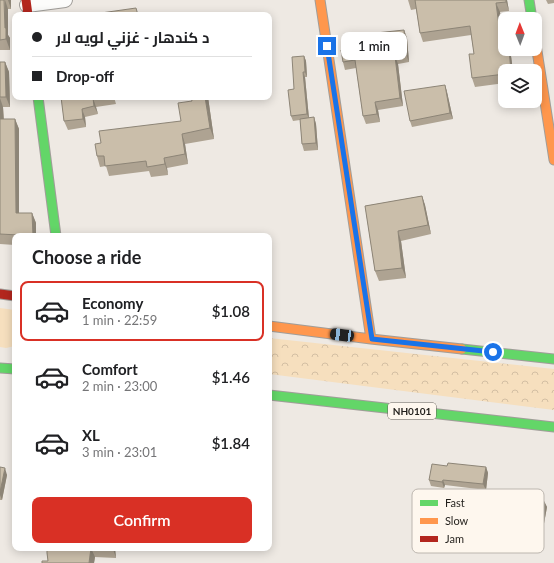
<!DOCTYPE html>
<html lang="en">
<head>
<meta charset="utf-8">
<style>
	:root { --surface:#fff; --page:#f6f6f6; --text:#202124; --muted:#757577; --line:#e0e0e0; --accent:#d93025 }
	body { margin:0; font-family:Lato,Cairo,sans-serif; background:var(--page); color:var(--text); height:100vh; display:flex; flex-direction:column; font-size:15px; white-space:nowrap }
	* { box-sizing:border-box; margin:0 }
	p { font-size:13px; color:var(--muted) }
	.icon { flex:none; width:22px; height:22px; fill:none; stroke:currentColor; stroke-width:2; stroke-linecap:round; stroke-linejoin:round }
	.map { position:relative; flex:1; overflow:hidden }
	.side { position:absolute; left:12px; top:233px; width:260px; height:318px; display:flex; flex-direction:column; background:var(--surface); border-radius:8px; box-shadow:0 2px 10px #0003 }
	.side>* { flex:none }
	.guide { position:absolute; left:12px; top:12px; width:260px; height:88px; border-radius:8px; box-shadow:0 2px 10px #0003; display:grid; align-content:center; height:88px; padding:0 20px; background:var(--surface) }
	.needle { width:26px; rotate:359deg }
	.controls { position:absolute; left:498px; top:12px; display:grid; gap:8px }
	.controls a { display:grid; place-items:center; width:44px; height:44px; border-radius:8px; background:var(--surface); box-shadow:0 2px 10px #0003; font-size:20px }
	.end { position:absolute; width:18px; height:18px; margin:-9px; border:5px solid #1a73e8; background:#fff; box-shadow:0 0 0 2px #fff }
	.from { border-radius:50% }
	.bubble { position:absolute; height:28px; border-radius:8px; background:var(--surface); box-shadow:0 2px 10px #0003; font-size:13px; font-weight:600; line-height:28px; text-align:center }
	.car { position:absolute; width:12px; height:24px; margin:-12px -6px; border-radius:5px; box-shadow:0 0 3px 1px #0007; background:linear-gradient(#222 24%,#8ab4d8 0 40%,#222 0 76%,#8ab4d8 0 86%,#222 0) }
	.guide b { display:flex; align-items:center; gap:14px; height:38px; font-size:15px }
	.guide b+b { border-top:1px solid var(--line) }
	.guide i { width:10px; height:10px; background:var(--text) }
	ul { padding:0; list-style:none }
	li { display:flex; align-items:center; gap:12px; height:60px; margin:0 8px 6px; padding:0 12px; border:2px solid transparent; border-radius:8px }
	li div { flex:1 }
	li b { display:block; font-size:15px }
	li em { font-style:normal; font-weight:600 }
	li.selected { border-color:var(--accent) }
	li>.icon { width:36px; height:36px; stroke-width:1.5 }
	h2 { padding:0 20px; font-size:18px; line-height:48px }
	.primary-button { display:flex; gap:8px; margin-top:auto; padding:8px 20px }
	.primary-button a { flex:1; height:46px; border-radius:8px; background:var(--accent); color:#fff; font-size:16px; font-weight:600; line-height:46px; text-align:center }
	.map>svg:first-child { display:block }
	.green { fill:#f6dfbe }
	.park { fill:url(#park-crowns) }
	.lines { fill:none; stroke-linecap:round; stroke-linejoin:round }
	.street-casing { stroke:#a09d99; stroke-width:16 }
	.fast-casing { stroke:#a09d99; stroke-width:11 }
	.slow-casing { stroke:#a09d99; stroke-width:11 }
	.jam-casing { stroke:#a09d99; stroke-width:11 }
	.street { stroke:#fcfcfb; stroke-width:14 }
	.fast { stroke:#63d668; stroke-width:9 }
	.slow { stroke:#ff974d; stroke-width:9 }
	.jam { stroke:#b3261e; stroke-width:9 }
	.wall { fill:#aea392 }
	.shaded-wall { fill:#8d8577 }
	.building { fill:#cabeaa; stroke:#8d8577 }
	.route { stroke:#1a73e8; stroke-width:5 }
	.labels { text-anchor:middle; stroke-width:3.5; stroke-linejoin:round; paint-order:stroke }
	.shield { fill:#fef7ee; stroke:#64605a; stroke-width:1 }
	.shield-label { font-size:10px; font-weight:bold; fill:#221f1b }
	.key { fill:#fef7ee; stroke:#bcb6af; stroke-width:1 }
	.key-label { font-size:11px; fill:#221f1b }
</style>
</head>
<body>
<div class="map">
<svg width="554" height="563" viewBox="0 0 554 563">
	<defs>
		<pattern id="park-crowns" width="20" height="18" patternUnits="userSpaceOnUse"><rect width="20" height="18" fill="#f6dfbe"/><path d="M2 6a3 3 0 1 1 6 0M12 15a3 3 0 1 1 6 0" fill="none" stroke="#d3bfa3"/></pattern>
	</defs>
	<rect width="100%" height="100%" fill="#eee9e3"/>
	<!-- green -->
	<path class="green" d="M0,308L15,310V346L6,348L0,347Z"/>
	<!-- park -->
	<path class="park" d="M269,338L554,369V410L269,374Z"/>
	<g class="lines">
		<defs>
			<path id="street" d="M27,5L65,0"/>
			<path id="fast" d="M529,0L532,19
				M38,97L56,236
				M462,349L554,359
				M0,368L15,369
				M269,395L554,427"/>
			<path id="slow" d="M320,0L371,339
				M535,38L554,160
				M269,326L371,339L462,349"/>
			<path id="jam" d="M26,0L28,15
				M0,294L15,296"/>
		</defs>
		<!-- street casing -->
		<use href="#street" class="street-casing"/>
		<!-- fast casing -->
		<use href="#fast" class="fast-casing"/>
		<!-- slow casing -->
		<use href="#slow" class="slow-casing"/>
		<!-- jam casing -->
		<use href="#jam" class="jam-casing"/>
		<!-- street -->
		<use href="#street" class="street"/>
		<!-- fast -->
		<use href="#fast" class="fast"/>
		<!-- slow -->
		<use href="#slow" class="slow"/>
		<!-- jam -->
		<use href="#jam" class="jam"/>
	</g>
	<!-- wall -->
	<path class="wall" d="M0,0H11V9H8V35L10,38V50H0Z
		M408,0H507L509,11L500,12L504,48L511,56L513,71H505V83L475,87L472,78L474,54L471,35L423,42L420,33L416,9L411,10Z
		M546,0H554V3L548,4Z
		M404,30L407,38L409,62L398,64L403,106L378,110L380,122L366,124L363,116L356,68L345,70L343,62L378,46Z
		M304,56L306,61L307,77H305L309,118L314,117L316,124L318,150L304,151L302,144L300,120L293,121L291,116L294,89Z
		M0,62H5L9,72L10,107H3L4,119H15L19,129V213H32L36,223V236H15V245L0,244Z
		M445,85L447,92L453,119L412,127L410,121Z
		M61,97H114L116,104L96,107L98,114L85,117L86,127L68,130L64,121Z
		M208,97L214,139L185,144L188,164L167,168L168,175L151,177L149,171L109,176L106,166L100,167L97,156L101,143L181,121L192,101Z
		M422,196L425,205L431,234L401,241L406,278L379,281L375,271L365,206Z
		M447,466L486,467L488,473L486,490L445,485L444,488L431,486L429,480Z
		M0,467L7,475L2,500H0Z
		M544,501L547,507L543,529L517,524L515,518Z
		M47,548H115L116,558L95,557L94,563H42L48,561Z"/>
	<!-- shaded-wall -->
	<path class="shaded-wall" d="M5,0L8,9V35L10,38V50L6,39L5,28Z
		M8,0H11V9Z
		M506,0H507L509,11L506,2Z
		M496,3L500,12L505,57L502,48Z
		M404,30L407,38L409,62L406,54Z
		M509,49L511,56L513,71H511Z
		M304,56L306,61L307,77L305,72Z
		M395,56L398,64L403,106L400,98Z
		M5,62L9,72L10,107L6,97Z
		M303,72L305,77L309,119L307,114Z
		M445,85L447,92L453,119L450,113Z
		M205,97H208L214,139L210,128Z
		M0,98L3,107L4,129L0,119Z
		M93,98L96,107L98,114L94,106Z
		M375,102L378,110L380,122L377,114Z
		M82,109L85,117L86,127L83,119Z
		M314,117L316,124L318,150L316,143Z
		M15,119L19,129V223L16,213Z
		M182,134L185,144L188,164L185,154Z
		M164,158L167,168L168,175L165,164Z
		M422,196L425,205L431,234L428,225Z
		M32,213L36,223V236H33Z
		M398,231L401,241L406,278L402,268Z
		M486,467L488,473L486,490L483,484Z
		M5,468L7,475L2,500L0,495V492Z
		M443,480L445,485L444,488L442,482Z
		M544,501L547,507L543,529L541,522Z
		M91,548L95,557L94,563H89Z
		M113,548H115L116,558L113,549Z"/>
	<!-- building -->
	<path class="building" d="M0,0H4L5,28H6V39L0,40Z
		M415,0H506V2L496,3L502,48H505V49H509L511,71H505V74L472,78L469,54H474L470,26L420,33Z
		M136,8L138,15H87Z
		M404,30L406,54L395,56L400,98L375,102L377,114L363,116L355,60L343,62L341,50L378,46L376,33Z
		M304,56L305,72H303L307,114L291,116L288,90L294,89L292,57Z
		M0,62H5L6,97H0Z
		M445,85L450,113L410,121L404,91Z
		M61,97H101L93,98L94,106L82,109L83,119L64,121Z
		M191,97H205L210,128L182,134L185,154L164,158L165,164L147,167L146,161L105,166L104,156H97L95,144L101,143L99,131L181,121L178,103L192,101Z
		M0,116V119H15L16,213H32L33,236H18V235L0,234Z
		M314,117L316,143L302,144L300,119Z
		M422,196L428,225L398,231L402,268L375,271L365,206Z
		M448,463L486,467L483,484L443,480L442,482L429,480L432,464L447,466Z
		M0,467L5,468L0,492Z
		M47,548H91L89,563H42V561H48L47,553Z
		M96,548H113V549Z"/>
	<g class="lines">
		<!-- route -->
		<path class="route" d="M327,46L372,339L493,352"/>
	</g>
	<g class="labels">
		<!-- shield labels -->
		<rect class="shield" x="388" y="403" width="48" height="16" rx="3"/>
		<g class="shield-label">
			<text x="412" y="415">NH0101</text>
		</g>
	</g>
	<!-- legend -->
	<rect x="412" y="489" width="132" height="64" rx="6" class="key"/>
	<rect x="420" y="500" width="18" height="6" fill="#63d668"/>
	<rect x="420" y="518" width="18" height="6" fill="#ff974d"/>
	<rect x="420" y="536" width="18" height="6" fill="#b3261e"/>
	<g class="key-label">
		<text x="445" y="507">Fast</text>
		<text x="445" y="525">Slow</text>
		<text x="445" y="543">Jam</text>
	</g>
</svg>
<div class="controls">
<a><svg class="needle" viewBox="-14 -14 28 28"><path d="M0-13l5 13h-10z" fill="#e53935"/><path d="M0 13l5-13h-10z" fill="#757577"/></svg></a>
<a><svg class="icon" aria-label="layers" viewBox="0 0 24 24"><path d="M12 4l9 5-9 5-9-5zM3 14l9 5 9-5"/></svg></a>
</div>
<i class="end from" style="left:493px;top:352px"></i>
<i class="end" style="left:327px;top:46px"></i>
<div class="bubble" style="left:341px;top:32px;width:66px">1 min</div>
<i class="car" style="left:342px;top:335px;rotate:277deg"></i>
<div class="guide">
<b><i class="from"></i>د کندهار - غزني لويه لار</b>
<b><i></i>Drop-off</b>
</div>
<section class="side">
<h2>Choose a ride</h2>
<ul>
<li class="selected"><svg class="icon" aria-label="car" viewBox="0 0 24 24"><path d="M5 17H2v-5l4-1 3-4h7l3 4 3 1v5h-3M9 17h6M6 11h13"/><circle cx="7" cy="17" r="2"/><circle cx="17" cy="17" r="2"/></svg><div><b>Economy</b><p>1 min · 22:59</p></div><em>$1.08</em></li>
<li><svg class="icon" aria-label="car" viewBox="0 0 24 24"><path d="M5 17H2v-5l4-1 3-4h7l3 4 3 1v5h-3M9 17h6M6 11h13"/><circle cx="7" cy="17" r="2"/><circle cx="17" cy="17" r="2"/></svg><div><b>Comfort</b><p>2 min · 23:00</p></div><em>$1.46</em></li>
<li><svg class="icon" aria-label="car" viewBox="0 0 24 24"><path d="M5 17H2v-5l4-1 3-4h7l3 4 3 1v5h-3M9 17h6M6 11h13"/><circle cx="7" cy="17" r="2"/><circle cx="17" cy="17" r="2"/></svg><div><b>XL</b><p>3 min · 23:01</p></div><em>$1.84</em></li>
</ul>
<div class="primary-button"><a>Confirm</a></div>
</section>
</div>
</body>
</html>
